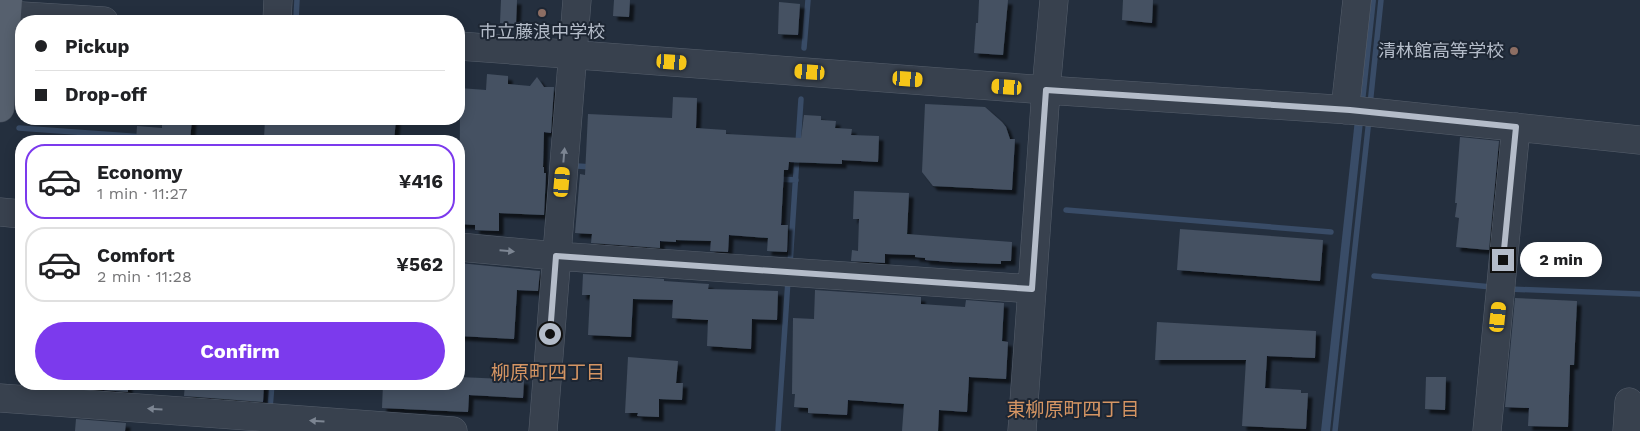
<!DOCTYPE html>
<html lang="en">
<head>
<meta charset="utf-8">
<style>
	:root { --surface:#fff; --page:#f2f2f2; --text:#202124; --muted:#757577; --line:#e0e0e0; --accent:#7c3aed }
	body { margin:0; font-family:"Work Sans","Noto Sans JP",sans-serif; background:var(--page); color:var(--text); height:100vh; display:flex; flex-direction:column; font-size:19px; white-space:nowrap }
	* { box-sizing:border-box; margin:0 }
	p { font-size:16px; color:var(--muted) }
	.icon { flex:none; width:28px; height:28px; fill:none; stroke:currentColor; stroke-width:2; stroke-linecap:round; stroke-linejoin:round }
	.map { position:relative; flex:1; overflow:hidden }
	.details { position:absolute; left:15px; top:135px; width:450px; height:255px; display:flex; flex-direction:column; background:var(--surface); border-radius:20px; box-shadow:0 2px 12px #0003 }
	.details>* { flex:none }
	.guide { position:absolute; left:15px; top:15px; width:450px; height:110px; border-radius:20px; box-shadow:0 2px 12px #0003; display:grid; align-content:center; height:110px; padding:0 20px; background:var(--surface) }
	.end { position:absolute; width:22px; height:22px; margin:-11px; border:6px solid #b4bcc9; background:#111; box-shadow:0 0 0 2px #111 }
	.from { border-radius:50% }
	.bubble { position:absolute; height:35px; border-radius:18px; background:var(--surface); box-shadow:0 2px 12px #0003; font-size:16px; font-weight:700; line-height:35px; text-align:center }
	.car { position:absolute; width:15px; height:30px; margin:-15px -8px; border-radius:6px; box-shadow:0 0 4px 1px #0007; background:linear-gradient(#f5c518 24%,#345 0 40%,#f5c518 0 76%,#345 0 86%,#f5c518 0) }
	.guide b { display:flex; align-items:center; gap:18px; height:48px; font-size:19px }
	.guide b+b { border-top:1px solid var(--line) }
	.guide i { width:12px; height:12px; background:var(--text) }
	ul { padding:9px 0 0; list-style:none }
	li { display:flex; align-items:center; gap:15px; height:75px; margin:0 10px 8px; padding:0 10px; border:2px solid var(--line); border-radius:20px }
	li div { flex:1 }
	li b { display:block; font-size:19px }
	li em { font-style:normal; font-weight:700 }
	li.active { border-color:var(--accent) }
	li>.icon { width:45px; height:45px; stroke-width:1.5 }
	.button { display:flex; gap:10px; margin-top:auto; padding:10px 20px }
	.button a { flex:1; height:58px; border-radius:30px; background:var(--accent); color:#fff; font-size:20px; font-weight:700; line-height:58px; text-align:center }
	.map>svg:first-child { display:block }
	.water { fill:#394c67 }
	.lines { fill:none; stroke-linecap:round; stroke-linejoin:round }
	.stream { stroke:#394c67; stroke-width:5.5 }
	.building { fill:#455162; filter:url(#shadow) }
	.minor-casing { stroke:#565f6c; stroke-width:29 }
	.major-casing { stroke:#414a57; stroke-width:29 }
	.minor { stroke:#38414e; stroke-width:28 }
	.major { stroke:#56606e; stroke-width:28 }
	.oneway { fill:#7c8592 }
	.route { stroke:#b4bcc9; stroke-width:6 }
	.education-dot { fill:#8d6e63; stroke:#1d2633; stroke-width:2 }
	.labels { text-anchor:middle; stroke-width:4; stroke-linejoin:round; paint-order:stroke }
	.poi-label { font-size:18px; fill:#b4bcc9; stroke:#1d2633 }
	.neighbourhood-label { font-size:19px; fill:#d59563; stroke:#1d2633 }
</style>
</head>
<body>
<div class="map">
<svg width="1640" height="431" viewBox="0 0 1640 431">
	<defs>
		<filter id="shadow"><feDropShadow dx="4.5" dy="4.5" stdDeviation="1" flood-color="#0009"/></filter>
	</defs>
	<rect width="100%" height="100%" fill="#242f3e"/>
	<!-- water -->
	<path class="water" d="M1368,0H1376L1330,431H1321Z"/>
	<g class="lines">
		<!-- stream -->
		<path class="stream" d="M296,19L297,0
			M804,48L808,0
			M1370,105L1381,0
			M19,128L144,137
			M183,140L200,141
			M288,141L289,119
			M798,144L801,99
			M577,166L592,167
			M776,179L796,180
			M1066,210L1331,232
			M790,264L797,156
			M1374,276L1492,287
			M1509,289L1640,294
			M270,408L272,384
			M778,431L788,280
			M1335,431L1369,119"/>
	</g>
	<!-- building -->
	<path class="building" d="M501,0H517L516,24L500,23Z
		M614,0H630L629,17L613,16Z
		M979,0H1008L1003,55L974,53L976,23H978Z
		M1123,0H1153L1152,23L1122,20Z
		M779,2L800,4L798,35L778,34Z
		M487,74L508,76V84L530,86L537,77L544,87H554L551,133L544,132L543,167H544V173H546L544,215L499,213V231L475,230V225L459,224L460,118H459V88L486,90Z
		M673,97L697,98L696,128L726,130V134L801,138L804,115L821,116V120L836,121L835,128L852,129L851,135L879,136L878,162L842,160V164L789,162L788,170H784L781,225H788L787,252L767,251L768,238L729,235L728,252L710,251L711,241L676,240V242L660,241V248L591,243L592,234L575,233L580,174L585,175L588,114L672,118Z
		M925,104L985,107L1002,122L1006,127L1010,139H1015L1012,190L933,186L922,172Z
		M162,119H192L190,141H136L137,126L162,128Z
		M265,119H396L394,141L264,139Z
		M1460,137L1499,141L1489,250L1456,247L1459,218L1455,217L1457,203H1455Z
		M854,191L909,193L907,234L1012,242L1011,261H1001V264L951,262L925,260V258L915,257V255L885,254V263L851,261L852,250L858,251L859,219H853Z
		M1180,229L1323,240L1320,281L1177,270Z
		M459,263L540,271L538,291L517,290L514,339L459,336Z
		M583,274L664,279V281L709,284L708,289L778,291L777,320L752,319L751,349L707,346L708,320L672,318L673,300L633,299L631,337L588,335L590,295H582Z
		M815,290L921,297V304L965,307L966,300L1004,303L1002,341L1008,342L1006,379L969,377L967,412L939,410L938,431H902L904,404L848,400L847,415L808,413V408L794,407L795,394H792L793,318L814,319Z
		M1515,298L1577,301L1574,365H1570L1568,427L1528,426L1529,408L1505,407Z
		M1157,322L1316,331L1315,358L1267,356L1265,388L1301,390V393H1308L1306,429L1242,426L1246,360H1155Z
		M628,357L678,361L676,383H683L682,400L659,399V417L637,416L638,413H625Z
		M459,377L524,380L523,398L469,395L468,412L382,408L383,384H410V386L444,387V384H459Z
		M1426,377H1446L1445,410L1425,409Z
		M78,384H128V392L78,388Z
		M185,384H264L263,402L184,396Z
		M76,419L126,423L125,431H75Z"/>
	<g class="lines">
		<defs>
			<path id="minor" d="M6,15L104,21
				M277,21L278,0
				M459,46L1046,90L1350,110L1640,140
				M1345,110L1357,0
				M0,212L21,214
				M459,247L556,256L1032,289
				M0,398L453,431
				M543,431L577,0
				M1022,431L1046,90L1054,0
				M1487,431L1516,127
				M1627,431L1629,402"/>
			<path id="major" d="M0,108L8,0"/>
		</defs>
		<!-- minor casing -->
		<use href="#minor" class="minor-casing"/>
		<!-- major casing -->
		<use href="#major" class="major-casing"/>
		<!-- minor -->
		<use href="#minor" class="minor"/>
		<!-- major -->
		<use href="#major" class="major"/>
	</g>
	<!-- one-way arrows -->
	<defs><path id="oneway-solid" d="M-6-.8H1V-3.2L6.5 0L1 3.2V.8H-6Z" transform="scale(1.25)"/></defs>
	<g class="oneway">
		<use href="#oneway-solid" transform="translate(564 155) rotate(-85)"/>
		<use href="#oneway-solid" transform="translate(507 251) rotate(5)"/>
		<use href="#oneway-solid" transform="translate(155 409) rotate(-176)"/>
		<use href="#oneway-solid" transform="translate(317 421) rotate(-176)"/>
	</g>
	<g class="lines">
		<!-- route -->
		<path class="route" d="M550,334L556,256L1032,289L1046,90L1350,110L1516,127L1503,260"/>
	</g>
	<!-- markers -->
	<g class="education-dot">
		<circle cx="542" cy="13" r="5"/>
		<circle cx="1514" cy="51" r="5"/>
	</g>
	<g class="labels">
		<!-- poi labels -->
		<g class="poi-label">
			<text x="542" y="38">市立藤浪中学校</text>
			<text x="1504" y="57" text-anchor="end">清林館高等学校</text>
		</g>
		<!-- neighbourhood labels -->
		<g class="neighbourhood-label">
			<text x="548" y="379">柳原町四丁目</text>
			<text x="1073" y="416">東柳原町四丁目</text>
		</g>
	</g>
</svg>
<i class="end from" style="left:550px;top:334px"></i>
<i class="end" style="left:1503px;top:260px"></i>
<div class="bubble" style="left:1520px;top:242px;width:82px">2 min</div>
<i class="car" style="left:672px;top:62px;rotate:94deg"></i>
<i class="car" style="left:810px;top:72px;rotate:274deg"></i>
<i class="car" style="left:908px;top:79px;rotate:94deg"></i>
<i class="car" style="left:1007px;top:87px;rotate:274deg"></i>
<i class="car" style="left:562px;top:182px;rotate:5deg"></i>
<i class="car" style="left:1498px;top:317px;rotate:6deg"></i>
<div class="guide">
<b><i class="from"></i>Pickup</b>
<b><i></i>Drop-off</b>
</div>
<section class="details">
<ul>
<li class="active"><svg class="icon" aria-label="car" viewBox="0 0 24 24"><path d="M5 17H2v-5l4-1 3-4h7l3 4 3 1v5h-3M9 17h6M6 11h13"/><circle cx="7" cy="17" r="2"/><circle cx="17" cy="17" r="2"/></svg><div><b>Economy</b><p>1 min · 11:27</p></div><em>¥416</em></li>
<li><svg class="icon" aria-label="car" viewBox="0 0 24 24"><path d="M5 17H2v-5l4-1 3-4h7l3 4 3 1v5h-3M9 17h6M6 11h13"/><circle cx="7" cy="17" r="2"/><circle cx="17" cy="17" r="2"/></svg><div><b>Comfort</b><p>2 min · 11:28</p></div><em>¥562</em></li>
</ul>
<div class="button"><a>Confirm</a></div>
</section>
</div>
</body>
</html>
